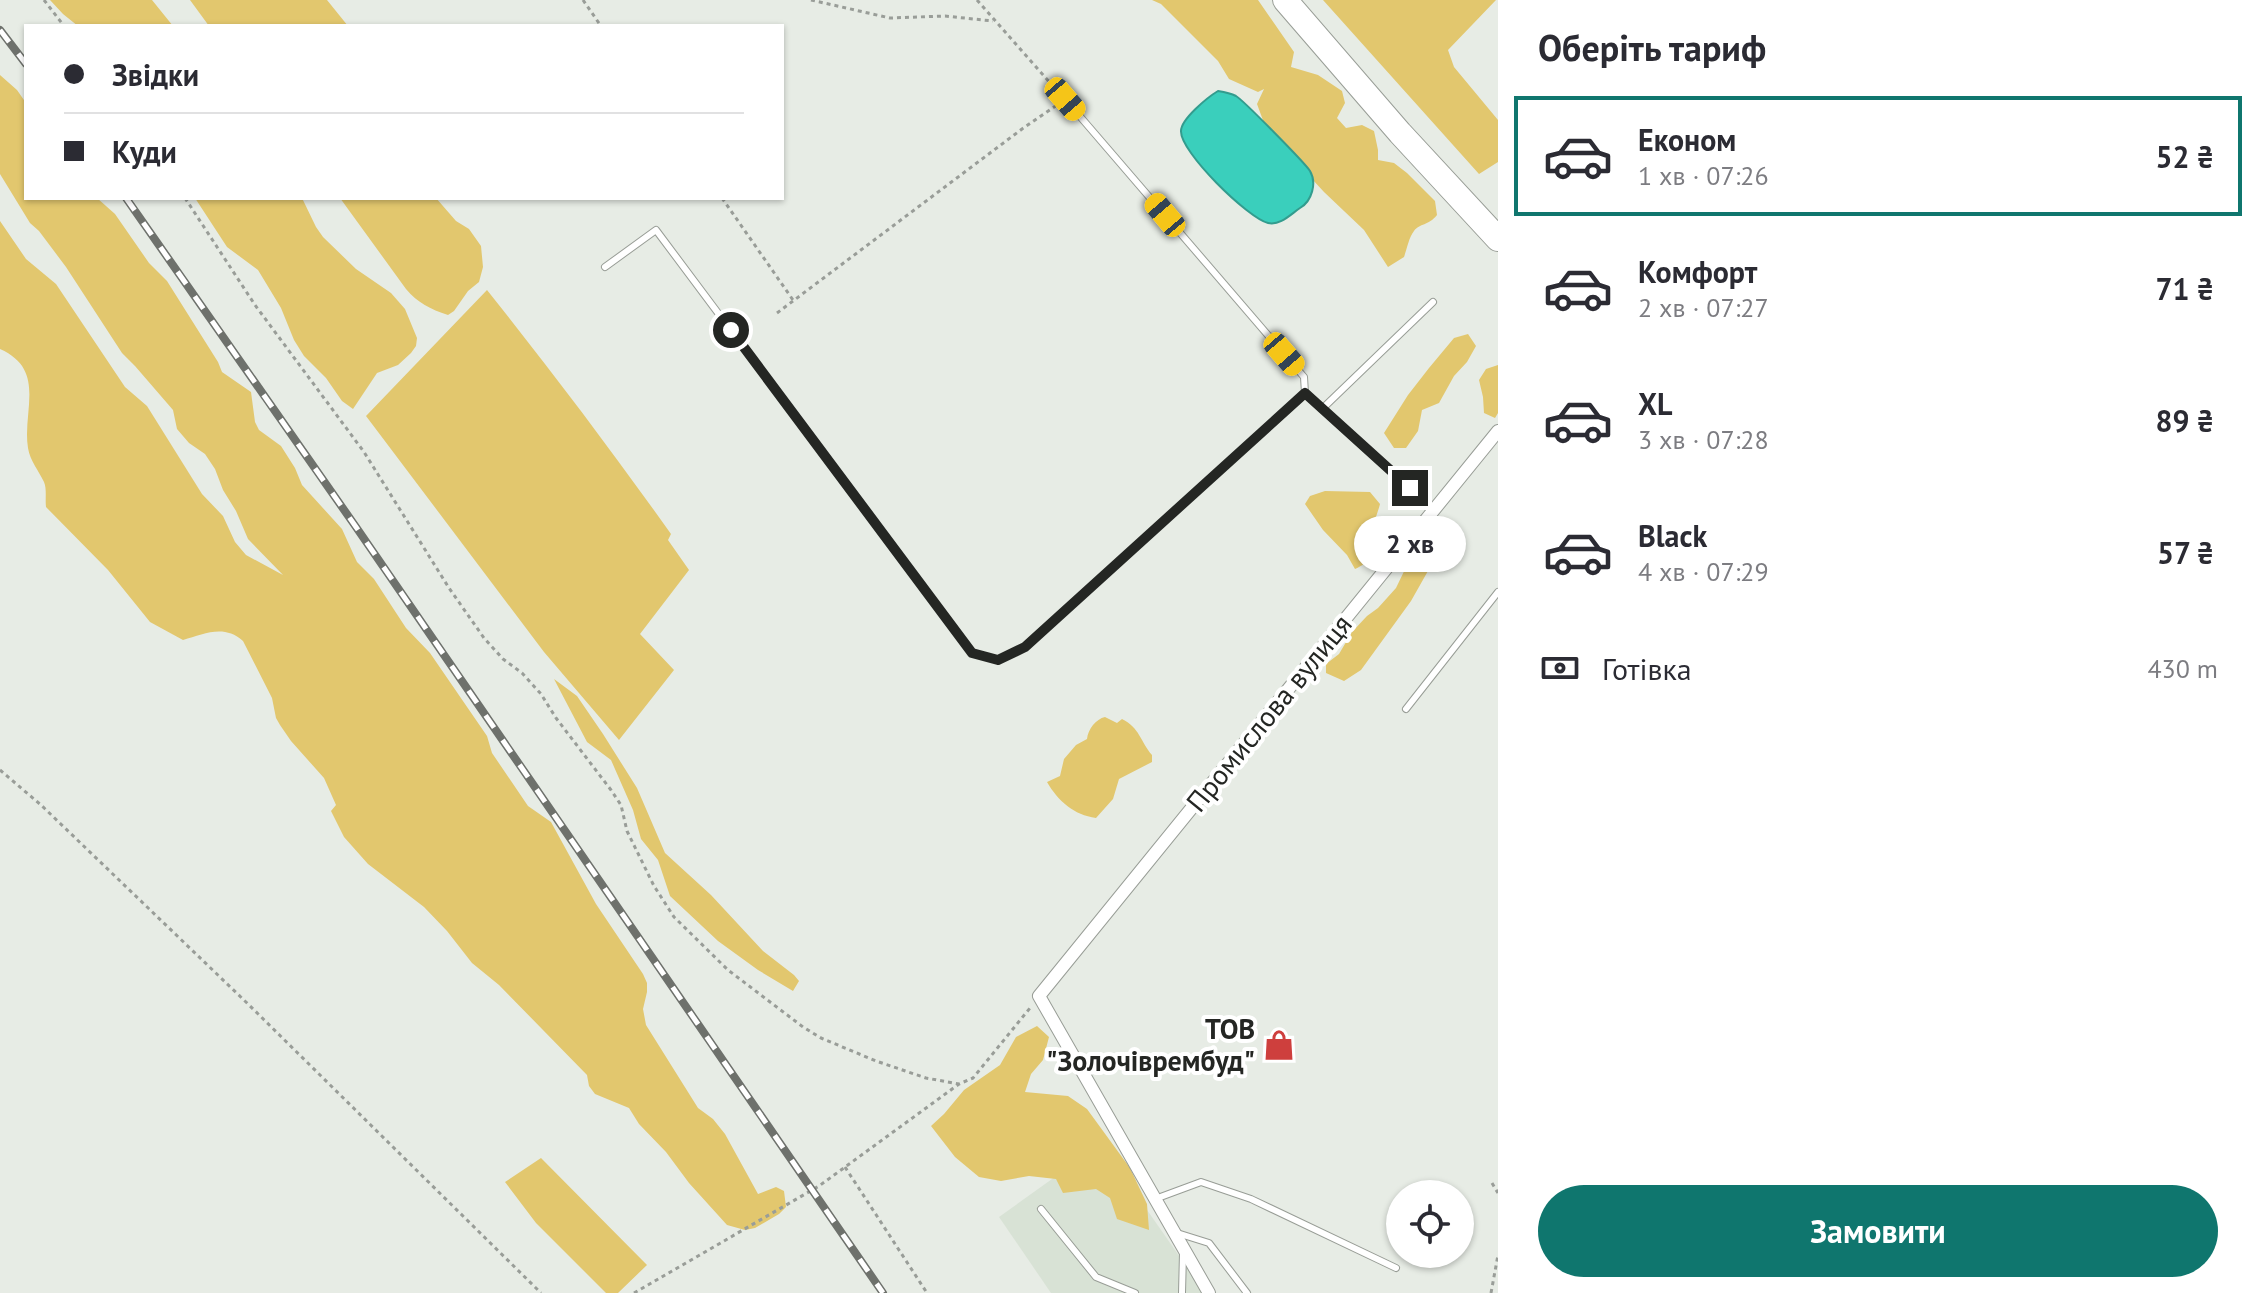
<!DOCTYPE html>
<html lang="uk">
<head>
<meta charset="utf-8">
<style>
	:root { --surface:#fff; --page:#f2f2f3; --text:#2b2b33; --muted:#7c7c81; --line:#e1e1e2; --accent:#0f766e }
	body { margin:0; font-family:"PT Sans",sans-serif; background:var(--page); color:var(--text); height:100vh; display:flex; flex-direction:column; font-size:30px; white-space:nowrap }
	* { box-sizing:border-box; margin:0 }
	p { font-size:26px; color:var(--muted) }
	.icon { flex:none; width:44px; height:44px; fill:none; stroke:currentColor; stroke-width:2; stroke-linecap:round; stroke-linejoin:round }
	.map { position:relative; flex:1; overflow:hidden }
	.drawer { display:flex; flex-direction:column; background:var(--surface); width:760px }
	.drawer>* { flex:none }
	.hud { position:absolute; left:24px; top:24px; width:760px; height:176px; border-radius:0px; box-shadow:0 2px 6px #0004; display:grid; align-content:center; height:176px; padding:0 40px; background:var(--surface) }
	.controls { position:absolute; left:1386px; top:1180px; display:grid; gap:16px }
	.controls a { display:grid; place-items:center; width:88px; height:88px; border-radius:50%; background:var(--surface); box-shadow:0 2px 6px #0004; font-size:40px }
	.end { position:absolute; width:36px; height:36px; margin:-18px; border:10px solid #242623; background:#fff; box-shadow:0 0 0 4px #fff }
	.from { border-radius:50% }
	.bubble { position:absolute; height:56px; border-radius:28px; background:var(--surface); box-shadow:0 2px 6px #0004; font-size:26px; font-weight:800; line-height:56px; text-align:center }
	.car { position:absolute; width:24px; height:48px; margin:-24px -12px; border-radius:10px; box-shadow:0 0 6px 2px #0007; background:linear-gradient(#f5c518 24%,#345 0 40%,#f5c518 0 76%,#345 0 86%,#f5c518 0) }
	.hud b { display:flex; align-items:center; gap:28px; height:76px; font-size:30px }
	.hud b+b { border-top:2px solid var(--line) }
	.hud i { width:20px; height:20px; background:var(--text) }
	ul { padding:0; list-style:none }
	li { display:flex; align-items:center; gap:24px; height:120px; margin:0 16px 12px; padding:0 24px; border:4px solid transparent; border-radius:0px }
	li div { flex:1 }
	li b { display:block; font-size:30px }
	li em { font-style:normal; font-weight:800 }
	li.active { border-color:var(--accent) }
	li>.icon { width:72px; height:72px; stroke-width:1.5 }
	h2 { padding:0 40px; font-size:36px; line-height:96px }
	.pay { display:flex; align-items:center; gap:20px; height:88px; padding:0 40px; font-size:30px }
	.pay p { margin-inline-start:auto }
	.cta { display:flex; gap:16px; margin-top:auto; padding:16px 40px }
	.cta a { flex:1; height:92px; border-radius:48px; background:var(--accent); color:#fff; font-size:32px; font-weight:800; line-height:92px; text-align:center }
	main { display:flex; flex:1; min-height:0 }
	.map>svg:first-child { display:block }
	.built { fill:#d8e2d5 }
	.green { fill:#e2c76e }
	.water { fill:#3acfbc; stroke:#339c8e; stroke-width:2 }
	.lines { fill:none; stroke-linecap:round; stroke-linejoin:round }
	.lane-casing { stroke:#989d96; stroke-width:8 }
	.street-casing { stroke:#989d96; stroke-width:14 }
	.highway-casing { stroke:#989d96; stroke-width:26 }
	.path { stroke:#999d98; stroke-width:3; stroke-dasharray:4 4; stroke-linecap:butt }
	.lane { stroke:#fff; stroke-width:6 }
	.street { stroke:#fff; stroke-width:12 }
	.highway { stroke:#fff; stroke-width:24 }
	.rail-casing { stroke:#6e716c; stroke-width:8 }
	.rail { stroke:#fff; stroke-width:5; stroke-dasharray:15; stroke-linecap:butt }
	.route { stroke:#242623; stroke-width:10 }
	.labels { text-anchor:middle; stroke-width:8; stroke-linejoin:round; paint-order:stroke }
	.street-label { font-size:28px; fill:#242623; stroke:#fff }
	.poi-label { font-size:28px; font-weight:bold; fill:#242623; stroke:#fff; text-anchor:end }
</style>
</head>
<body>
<main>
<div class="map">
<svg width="1498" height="1293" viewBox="0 0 1498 1293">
	<rect width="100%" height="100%" fill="#e7ece5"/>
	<!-- built -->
	<path class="built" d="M1101,1144L1205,1293H1051L999,1217Z"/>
	<!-- green -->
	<path class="green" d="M50,0H152L173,26H78L63,14Z
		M190,0H327L348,26H209Z
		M1152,0H1258L1294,52L1291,67L1318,75L1342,91L1345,103L1337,118L1346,128L1362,125L1374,131L1378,150V160L1394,163L1407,173L1435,201L1437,215C1428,226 1420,223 1414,231C1409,237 1407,249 1404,257L1388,267L1364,230L1324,192L1312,179L1305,166L1264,123L1257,104L1264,89L1258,92L1229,79L1218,61L1161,4Z
		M1323,0H1496L1448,50L1454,67L1498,120V162L1479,174Z
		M0,75L17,90L26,103V198H97L115,214L149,263L167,281L218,362L222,372L251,392L255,422L259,430L281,446L295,468L302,485L342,529L357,562L374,579L406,628L430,653L487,736L492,753L528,806L551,822L596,904L643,974L647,983V992L643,1009L646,1025L698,1108L713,1119L725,1134L758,1194L776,1187L784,1191L786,1207L779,1214L755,1228L745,1230L727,1225L689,1183L666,1152L639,1124L629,1108L595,1094L589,1086L587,1075L499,985L472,963L447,931L424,907L368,864L344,837L331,811L336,805L324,778L291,741L280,725L276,718L272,698L243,641C224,624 204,634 183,640L150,622L108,570L46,507C45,499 47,489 44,482C39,471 30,461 28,448C22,411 47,370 0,349V221L26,259L56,284L125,387L147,406L202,494L223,516L235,542L246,555L283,575L248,539L236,511L223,490L215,469L205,454L189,443L177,429L173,410L135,366L122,353L66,267L39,231L30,223L0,174Z
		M195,198H302L316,227L323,237L356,269L391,293L405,309L417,338L416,346L411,353L398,365L377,373L353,409L342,401L326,378L304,356L294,340L281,308L258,270L227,247Z
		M340,198H436L456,221L469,229L481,246L483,267L479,282L468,291L454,311L448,315C430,309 418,303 406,289Z
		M487,290C551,370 612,451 671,534L668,540L689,570L640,634L674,670L619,740L544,652L366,416Z
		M1468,334L1476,346L1467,362L1454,376L1439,403L1422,410L1418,431L1406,448H1394L1384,433L1408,395L1429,368L1454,338Z
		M1498,365V413L1495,418L1484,413L1483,397L1479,380L1486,369Z
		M1325,491L1370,492L1380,504C1378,512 1374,521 1373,530C1370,551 1379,558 1355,569L1347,555L1323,530L1305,504L1310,496Z
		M1428,545L1437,555L1411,601L1361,670L1344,681L1326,673V664L1339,654L1352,632L1367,616L1378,608L1396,588L1409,561Z
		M554,679L577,696L603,734L637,788L665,853L711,895L763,951L794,975L799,981L793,991L758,970L718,941L670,896L658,860L641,839L633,810L611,760L587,742Z
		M1105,717L1117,723L1122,719C1140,728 1140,741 1152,755V762L1119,779L1113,799L1096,818C1074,815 1058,801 1047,782L1060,776L1064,759L1076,745L1087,739C1088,729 1096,719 1105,717Z
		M1037,1026L1049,1037L1043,1060L1031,1074L1025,1092L1068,1096L1087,1109L1130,1168L1147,1204L1149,1230L1117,1219L1110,1198L1096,1189L1063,1193L1056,1179L1029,1176L1001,1181L979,1177L955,1157L931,1126L944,1114L964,1090L1000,1065L1016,1037Z
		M541,1158L647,1265L618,1293H606L536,1223L505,1182Z"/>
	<!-- water -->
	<path class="water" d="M1218,91C1224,92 1230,93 1236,96C1243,100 1305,163 1310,171C1317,183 1312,201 1300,208C1291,214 1280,226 1268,223C1248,218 1180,152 1181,131C1181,119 1208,97 1218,91Z"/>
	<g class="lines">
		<defs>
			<path id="lane" d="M1065,99L1304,377L1305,393
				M605,267L656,230L972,653L998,660L1025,647L1305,393L1433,510
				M1322,409L1433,302
				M1406,709L1498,592
				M1155,1199L1201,1182L1251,1199L1396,1268
				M1041,1209L1096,1277L1135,1293
				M1177,1233L1209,1243L1247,1293
				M1182,1293L1183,1253"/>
			<path id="street" d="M1209,1293L1039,996L1498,431"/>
			<path id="highway" d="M1285,0L1400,133L1498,239"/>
		</defs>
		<!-- lane casing -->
		<use href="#lane" class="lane-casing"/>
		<!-- street casing -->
		<use href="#street" class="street-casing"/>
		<!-- highway casing -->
		<use href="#highway" class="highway-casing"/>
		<!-- path -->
		<path class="path" d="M44,0L64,26
			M583,0L601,26
			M811,0L890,18L945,16L993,21
			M977,0L1059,93
			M185,198L255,305L364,452L449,588L484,638L503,659L522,673L541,694L556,718L611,790L621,805L627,831L654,886L674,917L728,970L803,1027L821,1038L876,1061L926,1078L959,1084
			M722,198L793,300
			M777,313L1022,129L1057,105
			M0,770L41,805L247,1003L541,1293
			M845,1167L927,1293
			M1492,1183L1498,1193
			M634,1293L819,1186L959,1084L973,1078L1030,1008
			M1491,1293L1498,1255"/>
		<!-- lane -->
		<use href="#lane" class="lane"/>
		<!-- street -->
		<use href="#street" class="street"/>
		<!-- highway -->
		<use href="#highway" class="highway"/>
		<defs>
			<path id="rail" d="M0,30L26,64
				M126,198L356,527L883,1293"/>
		</defs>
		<!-- rail casing -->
		<use href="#rail" class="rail-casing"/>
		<!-- rail -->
		<use href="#rail" class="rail"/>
	</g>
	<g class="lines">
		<!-- route -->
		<path class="route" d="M731,330L972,653L998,660L1025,647L1305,393L1410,488"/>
	</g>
	<!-- icons -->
	<defs>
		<symbol id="shop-bare" viewBox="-9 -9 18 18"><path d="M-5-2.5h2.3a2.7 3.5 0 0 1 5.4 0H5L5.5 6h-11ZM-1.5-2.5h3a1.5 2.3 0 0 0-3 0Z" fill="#ce3f3d" stroke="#fff" stroke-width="2.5" paint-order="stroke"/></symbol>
	</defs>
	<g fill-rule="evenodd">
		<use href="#shop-bare" x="1257" y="1023" width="44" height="44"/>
	</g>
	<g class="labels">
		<!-- street labels -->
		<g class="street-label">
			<text transform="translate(1269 713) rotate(-51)" y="10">Промислова вулиця</text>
		</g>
		<!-- poi labels -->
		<g class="poi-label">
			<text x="1255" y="1039">ТОВ<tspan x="1255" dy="32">"Золочіврембуд"</tspan></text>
		</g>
	</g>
</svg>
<div class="controls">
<a><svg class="icon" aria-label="locate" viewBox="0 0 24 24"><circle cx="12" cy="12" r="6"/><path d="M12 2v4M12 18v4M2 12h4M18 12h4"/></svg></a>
</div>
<i class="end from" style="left:731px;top:330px"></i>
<i class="end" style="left:1410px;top:488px"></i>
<div class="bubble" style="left:1354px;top:516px;width:112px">2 хв</div>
<i class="car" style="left:1065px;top:99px;rotate:139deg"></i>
<i class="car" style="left:1165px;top:215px;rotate:320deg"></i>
<i class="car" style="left:1284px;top:354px;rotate:139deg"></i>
<div class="hud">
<b><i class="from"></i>Звідки</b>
<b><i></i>Куди</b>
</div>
</div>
<section class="drawer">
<h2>Оберіть тариф</h2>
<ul>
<li class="active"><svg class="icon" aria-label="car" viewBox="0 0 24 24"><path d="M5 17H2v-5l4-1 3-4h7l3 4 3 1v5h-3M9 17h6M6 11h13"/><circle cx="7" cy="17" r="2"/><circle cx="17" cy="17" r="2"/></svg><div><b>Економ</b><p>1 хв · 07:26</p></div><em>52 ₴</em></li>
<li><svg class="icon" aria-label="car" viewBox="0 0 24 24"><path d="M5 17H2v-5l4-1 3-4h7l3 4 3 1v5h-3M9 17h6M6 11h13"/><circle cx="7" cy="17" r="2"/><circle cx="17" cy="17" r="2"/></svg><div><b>Комфорт</b><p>2 хв · 07:27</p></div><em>71 ₴</em></li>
<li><svg class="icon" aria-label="car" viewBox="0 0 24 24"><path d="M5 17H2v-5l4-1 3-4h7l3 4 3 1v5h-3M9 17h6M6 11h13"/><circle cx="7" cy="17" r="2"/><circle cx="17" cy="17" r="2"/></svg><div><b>XL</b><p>3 хв · 07:28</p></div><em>89 ₴</em></li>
<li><svg class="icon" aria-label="car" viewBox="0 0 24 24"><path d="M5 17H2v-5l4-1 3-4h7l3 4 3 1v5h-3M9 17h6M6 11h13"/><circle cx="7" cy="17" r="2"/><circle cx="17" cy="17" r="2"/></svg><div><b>Black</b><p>4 хв · 07:29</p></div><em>57 ₴</em></li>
</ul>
<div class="pay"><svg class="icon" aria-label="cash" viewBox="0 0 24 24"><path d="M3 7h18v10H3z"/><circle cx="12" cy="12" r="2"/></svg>Готівка<p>430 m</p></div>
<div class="cta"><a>Замовити</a></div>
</section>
</main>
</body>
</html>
